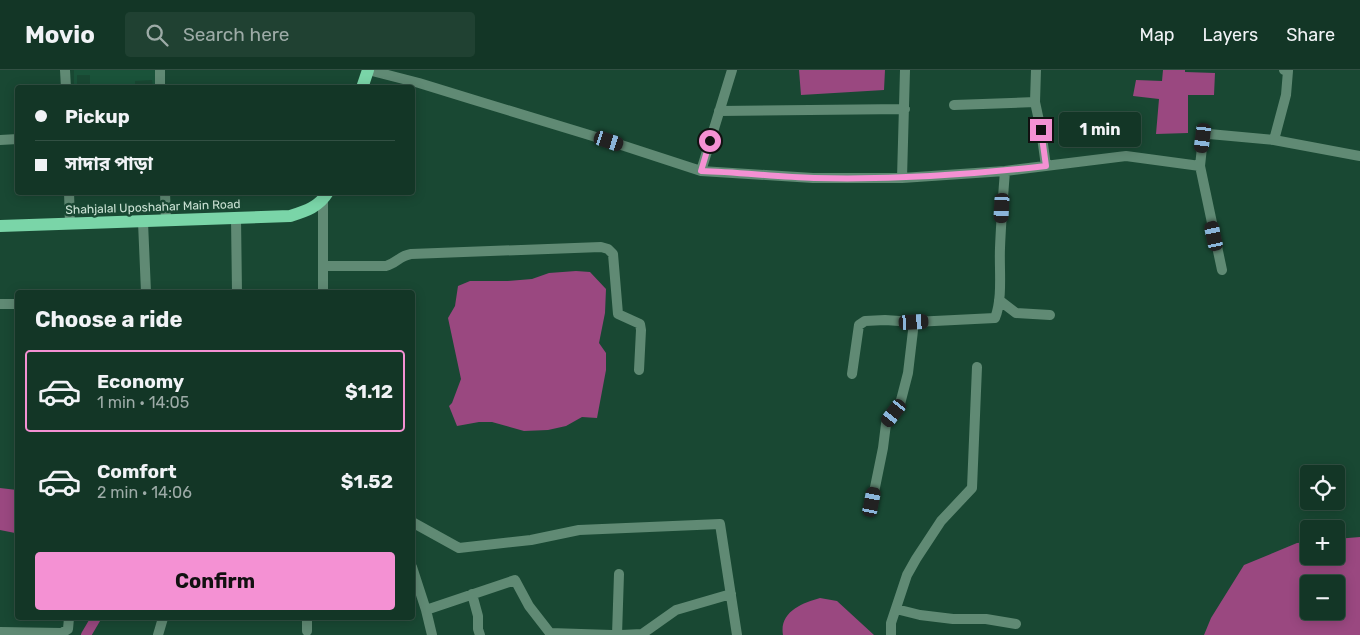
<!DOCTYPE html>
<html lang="en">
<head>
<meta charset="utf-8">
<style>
	:root { --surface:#133626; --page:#204132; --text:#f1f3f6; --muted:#9daba7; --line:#325043; --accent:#f491d3 }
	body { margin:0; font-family:Rubik,"Noto Sans Bengali",sans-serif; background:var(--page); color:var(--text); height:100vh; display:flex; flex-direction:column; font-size:19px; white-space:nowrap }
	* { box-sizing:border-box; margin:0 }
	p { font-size:16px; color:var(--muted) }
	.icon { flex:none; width:28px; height:28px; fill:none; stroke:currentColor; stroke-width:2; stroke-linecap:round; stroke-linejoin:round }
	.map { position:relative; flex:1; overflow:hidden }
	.panel { position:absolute; left:15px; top:220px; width:400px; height:330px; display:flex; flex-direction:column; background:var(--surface); border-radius:5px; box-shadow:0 2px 12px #0003,0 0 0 1px var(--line) }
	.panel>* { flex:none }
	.banner { position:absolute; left:15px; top:15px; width:400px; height:110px; border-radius:5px; box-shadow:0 2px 12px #0003,0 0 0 1px var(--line); display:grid; align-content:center; height:110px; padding:0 20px; background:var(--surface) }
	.buttons { position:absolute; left:1300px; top:395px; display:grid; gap:10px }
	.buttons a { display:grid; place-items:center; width:45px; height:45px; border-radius:5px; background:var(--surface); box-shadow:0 2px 12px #0003,0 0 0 1px var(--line); font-size:25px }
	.end { position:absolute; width:22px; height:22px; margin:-11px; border:6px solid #f491d3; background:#111; box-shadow:0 0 0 2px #111 }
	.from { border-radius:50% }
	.bubble { position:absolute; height:35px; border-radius:5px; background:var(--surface); box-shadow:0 2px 12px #0003,0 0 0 1px var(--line); font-size:16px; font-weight:700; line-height:35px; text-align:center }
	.car { position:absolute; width:15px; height:30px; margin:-15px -8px; border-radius:6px; box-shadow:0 0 4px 1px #0007; background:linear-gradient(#222 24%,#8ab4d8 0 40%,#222 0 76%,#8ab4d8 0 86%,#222 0) }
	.banner b { display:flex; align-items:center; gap:18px; height:48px; font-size:19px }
	.banner b+b { border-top:1px solid var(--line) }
	.banner i { width:12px; height:12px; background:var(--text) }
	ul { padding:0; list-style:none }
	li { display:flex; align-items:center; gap:15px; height:82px; margin:0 10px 8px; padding:0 10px; border:2px solid transparent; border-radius:5px }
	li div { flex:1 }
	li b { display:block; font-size:19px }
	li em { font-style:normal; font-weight:700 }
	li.active { border-color:var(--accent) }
	li>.icon { width:45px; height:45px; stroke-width:1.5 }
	h2 { padding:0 20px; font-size:22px; line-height:60px }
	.action { display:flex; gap:10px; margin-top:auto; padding:10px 20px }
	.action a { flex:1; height:58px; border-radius:5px; background:var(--accent); color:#111; font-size:20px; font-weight:700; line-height:58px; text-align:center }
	header { display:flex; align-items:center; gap:30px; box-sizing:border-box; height:70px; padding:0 25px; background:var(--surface); border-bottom:1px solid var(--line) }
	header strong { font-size:24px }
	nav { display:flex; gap:28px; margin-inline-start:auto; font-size:18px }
	.search { width:350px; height:45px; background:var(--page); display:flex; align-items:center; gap:12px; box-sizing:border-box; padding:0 18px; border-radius:5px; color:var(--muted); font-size:19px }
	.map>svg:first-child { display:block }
	.built { fill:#1a533a }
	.water { fill:#9a4880; fill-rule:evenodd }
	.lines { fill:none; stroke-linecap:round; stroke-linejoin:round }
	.canal { stroke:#9a4880; stroke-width:10 }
	.minor { stroke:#608a74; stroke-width:10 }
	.primary { stroke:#7ad5a8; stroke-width:12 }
	.route { stroke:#f491d3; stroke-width:6 }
	.labels { text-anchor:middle; stroke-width:5; stroke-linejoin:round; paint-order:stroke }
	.street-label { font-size:12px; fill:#cbe3d5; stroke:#194833 }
</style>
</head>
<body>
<header>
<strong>Movio</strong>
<div class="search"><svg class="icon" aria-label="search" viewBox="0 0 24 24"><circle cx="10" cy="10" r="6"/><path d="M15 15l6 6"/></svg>Search here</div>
<nav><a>Map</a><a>Layers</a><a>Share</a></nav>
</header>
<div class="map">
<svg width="1360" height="565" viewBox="0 0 1360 565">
	<rect width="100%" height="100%" fill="#194833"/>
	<!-- built -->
	<path class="built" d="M74,0H159L158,17H153L152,10L135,11V17H90V5H77V17H74Z"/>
	<!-- water -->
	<path class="water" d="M799,0H885L884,20L801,25Z
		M1163,0H1185V2L1215,3L1214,25H1188V63L1156,64L1159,29L1133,26L1136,10L1162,11Z
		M576,201L590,202L606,219L605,243L599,273L606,283V300L597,348L582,347L566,356L548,360L524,361L492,352H479L457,356L449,336L452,333L461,309L448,248L455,236L458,216L470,211H508L532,209L549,203Z
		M0,418L17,420V448L15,463L0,460Z
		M1360,467V565H1204L1211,548L1244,495L1297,473L1309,472V486H1336V469ZM1309,514H1336V541H1309Z
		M820,528L837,531L874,565H783C779,542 802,533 820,528Z"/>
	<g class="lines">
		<!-- canal -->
		<path class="canal" d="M86,565L96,548"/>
		<!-- minor -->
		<path class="minor" d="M65,0L66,18
			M160,0V18
			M368,0L419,13L471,29L609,71L701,101L813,108H902L1005,101L1126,86L1200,96L1203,68L1209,64L1274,70L1360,86
			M1036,0L1035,32L1041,60L1046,96
			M954,35L1035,32
			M719,41L905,39
			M0,70L18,69
			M1274,70L1286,25L1288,1L1284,0
			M1200,96L1222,200
			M701,101L732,0
			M902,108L905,0
			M69,122L70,154
			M165,122L166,151
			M323,132V222
			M236,148L237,222
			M143,152L146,222
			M323,196H386C397,193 399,186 411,184L601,177L608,179L613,184L618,244L640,254L641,260L639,300
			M999,230L1016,243L1050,245
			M0,234H18
			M852,304L859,255L865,251L885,250L914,252L995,248C1003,228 999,199 1000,178C1001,152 1003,127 1005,101
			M872,432L883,378L886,354L900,334L908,303L914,252
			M412,452L459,478L531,470L579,460L720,454L737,565
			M412,497L426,540L432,565
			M472,524L478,546V559L480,565
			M896,539L920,545L953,549H986L1016,554
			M426,540L515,510L529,536L550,563L612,565
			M307,561V548
			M0,562L62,563L68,559L69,548
			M158,565L163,548
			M617,565L619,504
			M621,565L642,564L676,540L731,524
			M891,565V553L907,505L916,489L941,451L972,418L977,297"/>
		<!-- primary -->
		<path class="primary" d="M362,18L368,0
			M0,156L290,146C306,141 319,137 328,122"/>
	</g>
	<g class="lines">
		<!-- route -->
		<path class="route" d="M710,71L701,101C739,102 776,107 814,108C892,110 969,105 1046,96L1041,60"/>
	</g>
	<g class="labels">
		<!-- street labels -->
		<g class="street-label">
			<text transform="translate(153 137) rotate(-2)" y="4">Shahjalal Uposhahar Main Road</text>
		</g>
	</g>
</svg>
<div class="buttons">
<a><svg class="icon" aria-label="locate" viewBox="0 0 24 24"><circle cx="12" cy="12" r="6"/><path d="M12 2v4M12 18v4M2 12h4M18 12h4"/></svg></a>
<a>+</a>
<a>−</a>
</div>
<i class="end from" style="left:710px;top:71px"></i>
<i class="end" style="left:1041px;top:60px"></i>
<div class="bubble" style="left:1059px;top:42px;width:82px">1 min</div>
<i class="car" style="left:1203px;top:68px;rotate:187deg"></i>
<i class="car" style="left:609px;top:71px;rotate:108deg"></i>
<i class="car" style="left:1002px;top:138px;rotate:183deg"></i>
<i class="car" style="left:1214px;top:166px;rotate:348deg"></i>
<i class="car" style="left:914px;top:252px;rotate:87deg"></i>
<i class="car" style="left:894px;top:343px;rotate:217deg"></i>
<i class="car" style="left:872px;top:432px;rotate:11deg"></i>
<div class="banner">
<b><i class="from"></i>Pickup</b>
<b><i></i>সাদার পাড়া</b>
</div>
<section class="panel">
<h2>Choose a ride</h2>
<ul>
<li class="active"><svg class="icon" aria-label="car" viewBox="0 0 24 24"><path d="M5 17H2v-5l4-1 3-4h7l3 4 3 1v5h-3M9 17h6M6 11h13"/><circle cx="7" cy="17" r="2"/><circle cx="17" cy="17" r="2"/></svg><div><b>Economy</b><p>1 min · 14:05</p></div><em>$1.12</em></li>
<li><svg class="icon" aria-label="car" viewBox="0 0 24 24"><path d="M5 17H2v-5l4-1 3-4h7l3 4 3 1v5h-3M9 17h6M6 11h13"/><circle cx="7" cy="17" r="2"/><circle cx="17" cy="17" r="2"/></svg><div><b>Comfort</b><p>2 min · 14:06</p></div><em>$1.52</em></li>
</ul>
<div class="action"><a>Confirm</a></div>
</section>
</div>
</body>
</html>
